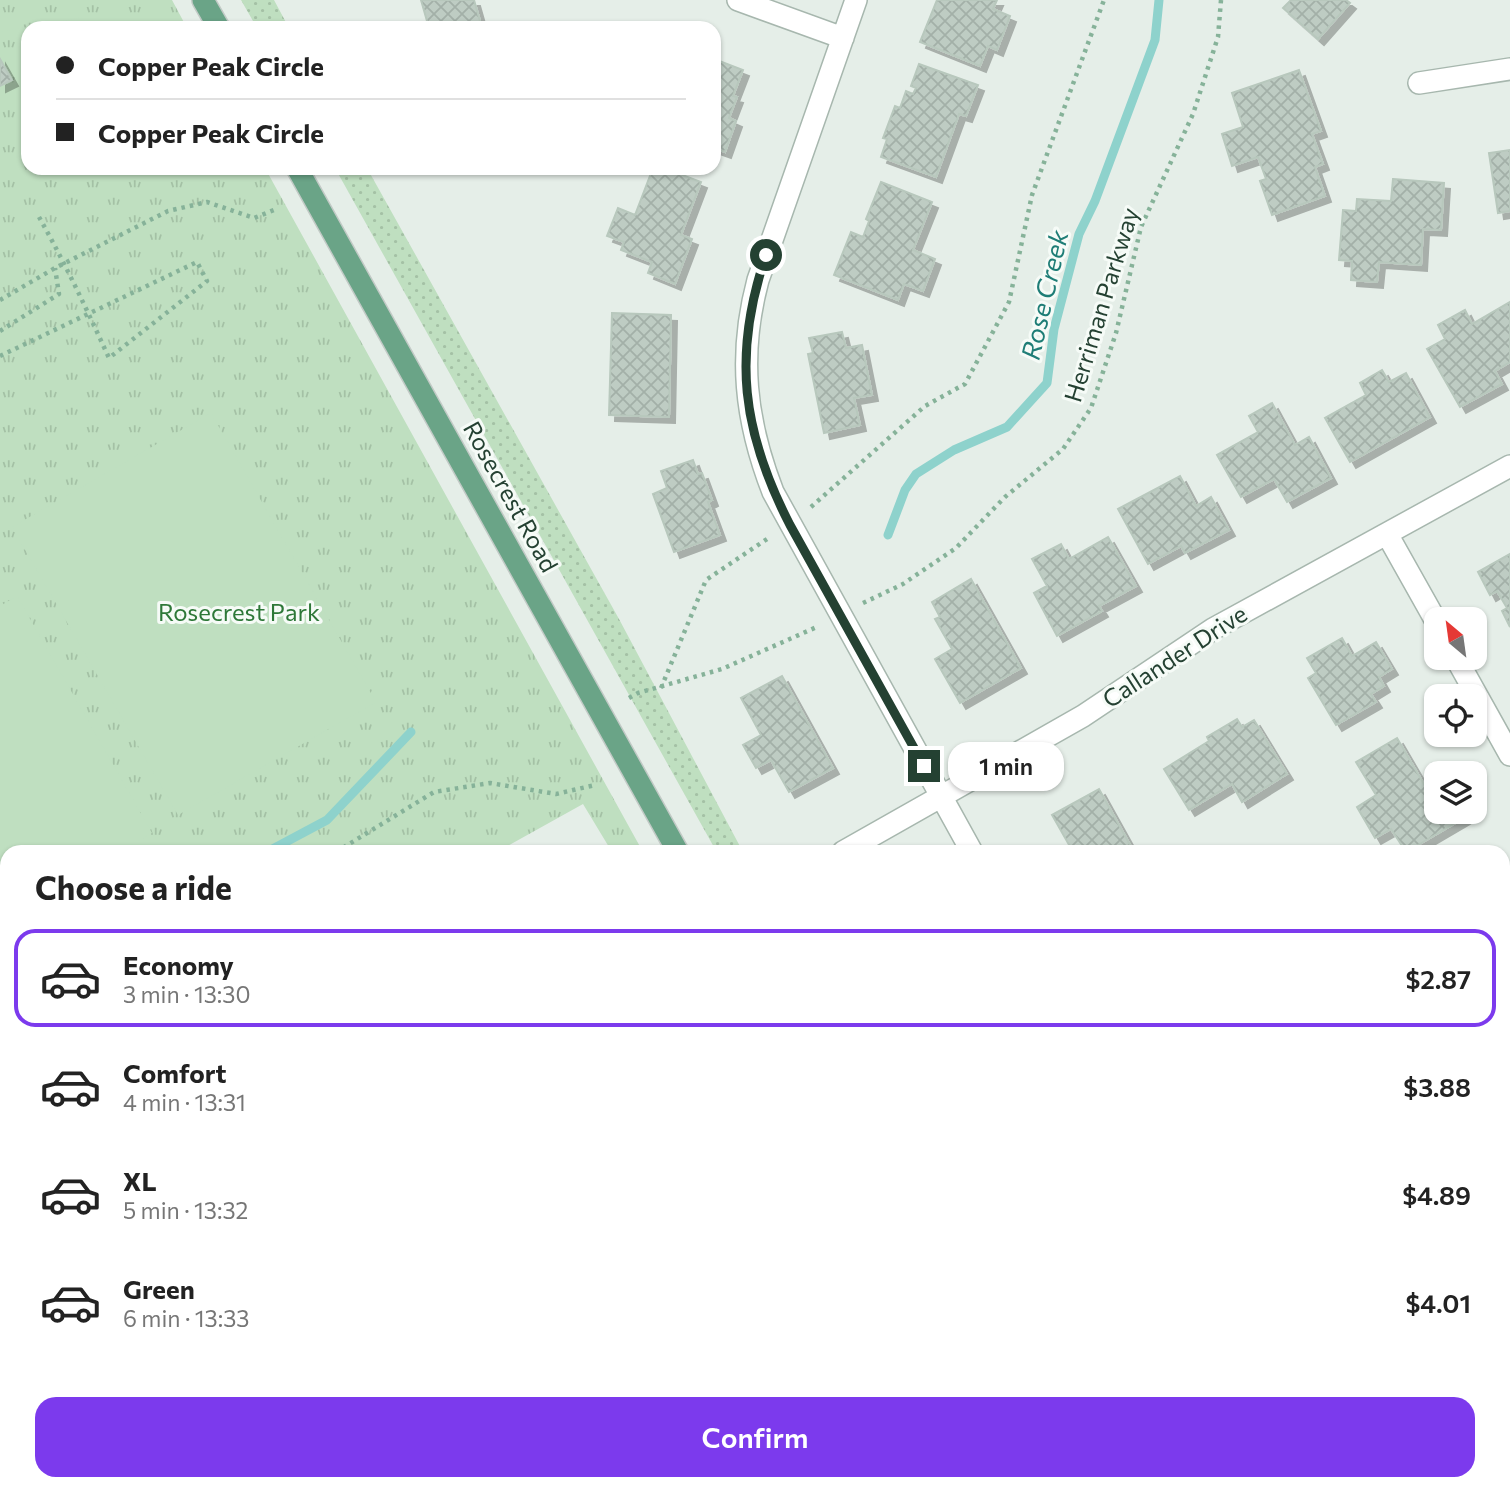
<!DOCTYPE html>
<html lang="en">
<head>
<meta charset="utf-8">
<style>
	:root { --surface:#fff; --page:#f2f2f2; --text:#222; --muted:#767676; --line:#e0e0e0; --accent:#7c3aed }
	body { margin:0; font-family:Commissioner,sans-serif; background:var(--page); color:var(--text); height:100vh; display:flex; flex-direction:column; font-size:26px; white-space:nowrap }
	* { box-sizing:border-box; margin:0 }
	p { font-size:23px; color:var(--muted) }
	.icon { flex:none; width:38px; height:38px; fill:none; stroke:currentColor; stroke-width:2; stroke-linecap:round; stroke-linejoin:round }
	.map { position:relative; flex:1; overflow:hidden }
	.side { position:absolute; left:0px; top:845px; width:1510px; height:646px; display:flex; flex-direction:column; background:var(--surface); border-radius:21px 21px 0 0; box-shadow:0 2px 5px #0004 }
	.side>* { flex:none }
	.banner { position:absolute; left:21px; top:21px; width:700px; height:154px; border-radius:21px; box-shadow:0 2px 5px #0004; display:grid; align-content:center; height:154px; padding:0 35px; background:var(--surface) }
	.needle { width:46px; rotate:331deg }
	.controls { position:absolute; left:1424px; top:607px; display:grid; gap:14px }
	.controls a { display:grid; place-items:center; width:63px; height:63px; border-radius:14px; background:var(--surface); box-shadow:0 2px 5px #0004; font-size:35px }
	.end { position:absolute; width:32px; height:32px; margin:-16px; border:9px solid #244132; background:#fff; box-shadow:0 0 0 4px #fff }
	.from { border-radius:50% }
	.bubble { position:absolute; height:49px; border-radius:21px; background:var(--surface); box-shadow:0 2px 5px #0004; font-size:23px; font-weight:600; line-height:49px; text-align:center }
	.banner b { display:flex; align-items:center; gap:24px; height:66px; font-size:26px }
	.banner b+b { border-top:2px solid var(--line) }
	.banner i { width:18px; height:18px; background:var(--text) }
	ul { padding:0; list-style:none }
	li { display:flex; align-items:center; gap:21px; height:98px; margin:0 14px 10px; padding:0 21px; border:4px solid transparent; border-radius:21px }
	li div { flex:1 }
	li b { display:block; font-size:26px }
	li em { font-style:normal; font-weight:600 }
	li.current { border-color:var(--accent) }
	li>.icon { width:63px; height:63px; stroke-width:1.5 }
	h2 { padding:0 35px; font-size:32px; line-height:84px }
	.action { display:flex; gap:14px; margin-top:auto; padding:14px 35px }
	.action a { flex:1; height:80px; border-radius:21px; background:var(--accent); color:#fff; font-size:28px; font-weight:600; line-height:80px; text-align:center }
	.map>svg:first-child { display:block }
	.grass { fill:url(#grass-dots) }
	.park { fill:url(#park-tufts) }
	.garden { fill:#bfdfc0 }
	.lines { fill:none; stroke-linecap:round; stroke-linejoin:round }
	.stream { stroke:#8ed2cc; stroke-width:9 }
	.building { fill:url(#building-cross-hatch); stroke:#b8c8bd; stroke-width:2; filter:url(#shadow) }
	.minor-casing { stroke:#a7b7ae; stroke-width:24 }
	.major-casing { stroke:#c2cac6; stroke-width:24 }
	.path { stroke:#86b299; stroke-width:4.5; stroke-dasharray:3.5 5; stroke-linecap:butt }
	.minor { stroke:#fff; stroke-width:21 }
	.major { stroke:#6aa487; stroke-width:21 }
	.route { stroke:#244132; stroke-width:9 }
	.labels { text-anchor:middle; stroke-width:6; stroke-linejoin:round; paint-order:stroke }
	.street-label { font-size:24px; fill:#244132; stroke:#f6fbf7 }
	.park-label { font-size:24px; fill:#2e7838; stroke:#f6fbf7 }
	.water-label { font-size:26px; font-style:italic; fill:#1e7d76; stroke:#f6fbf7 }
</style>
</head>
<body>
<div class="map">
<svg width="1510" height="1490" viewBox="0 0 1510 1490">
	<defs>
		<pattern id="grass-dots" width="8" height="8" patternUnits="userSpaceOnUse" patternTransform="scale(1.75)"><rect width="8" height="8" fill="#bfdfc0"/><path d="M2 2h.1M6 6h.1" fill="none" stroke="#a4c1a5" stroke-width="1.8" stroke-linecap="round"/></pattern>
		<pattern id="park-tufts" width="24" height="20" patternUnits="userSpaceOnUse" patternTransform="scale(1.75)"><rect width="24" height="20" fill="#bfdfc0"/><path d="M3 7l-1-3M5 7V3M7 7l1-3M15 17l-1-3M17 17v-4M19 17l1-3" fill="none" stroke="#a4c1a5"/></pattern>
		<pattern id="building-cross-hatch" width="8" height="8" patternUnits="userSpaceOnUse" patternTransform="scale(1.75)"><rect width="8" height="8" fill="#beccc3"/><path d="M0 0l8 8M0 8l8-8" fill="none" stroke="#a3b0a8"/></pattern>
		<filter id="shadow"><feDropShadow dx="6" dy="6" stdDeviation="0" flood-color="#0004"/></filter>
	</defs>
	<rect width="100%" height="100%" fill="#e5eee8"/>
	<!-- grass -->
	<path class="grass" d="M241,0H274L289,28H257Z
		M335,168H367L619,619L743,852H718L715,849Z
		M966,1484H998L1000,1490H969Z"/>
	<!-- park -->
	<path class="park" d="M0,0H172L187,28H28V168H265L643,852H612L583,804L497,852H7V1128L0,1132Z"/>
	<!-- garden -->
	<path class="garden" d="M84,17L116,18V23L85,28H28V37L0,41V32Z
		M211,413L376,702L178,815L12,527Z
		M17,596L152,833L119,852H7V916L0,920V606Z"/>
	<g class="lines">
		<!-- stream -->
		<path class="stream" d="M888,535L905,490L916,474L954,450L1007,427L1047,383L1054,329L1079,234L1095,201L1155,40L1159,0
			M267,852L327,820L411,732
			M0,973L7,971"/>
	</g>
	<!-- building -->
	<path class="building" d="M421,0H474L482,28H429Z
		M937,0H997L993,9L1010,16L997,50L988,46L980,66L920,42Z
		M1291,0H1346L1350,3L1318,39L1283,8Z
		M0,59L12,80L0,86Z
		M714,59L743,70L733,96L737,97L729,118L736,121L725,152L714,148Z
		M919,64L978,85L966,116L959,114L936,177L881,157L887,139L883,138L895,106L900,108L906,91L913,94L916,88L911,86Z
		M1299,70L1321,131L1312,134L1323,164L1315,167L1325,196L1272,215L1260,181L1266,179L1258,157L1232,166L1222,134L1243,127L1232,93Z
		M1510,150V211L1498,213L1489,153Z
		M653,168H664L701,182L681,235L692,239L675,284L648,273L652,262L621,250L624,242L607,236L618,208L635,215Z
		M1393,179L1444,183L1441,230L1423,229L1421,265L1379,262L1377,282L1351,280L1352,261L1339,260L1343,210L1356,211L1357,199L1391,201Z
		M881,182L932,202L913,250L935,259L923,291L904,284L898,300L834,275L851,232L863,237L869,221L866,219Z
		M1510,302V362L1495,371L1502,384L1460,407L1427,349L1445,339L1438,325L1465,310L1472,324Z
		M612,313L671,315L669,417L609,415Z
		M842,332L846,348L862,345L872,395L854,398L860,425L824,433L808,354L813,353L809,338Z
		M1382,370L1389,382L1406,373L1430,417L1350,462L1325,418L1366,395L1360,383Z
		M1272,403L1295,445L1309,437L1331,478L1287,502L1274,479L1241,497L1217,455L1258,432L1249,416Z
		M693,460L698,474L702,473L712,500L708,502L720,535L674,552L653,494L667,488L661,471Z
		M1180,476L1196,506L1211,497L1229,530L1185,553L1181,546L1148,564L1118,509Z
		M1108,537L1136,586L1099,606L1102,611L1057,636L1034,593L1047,586L1032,559L1061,544L1069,559Z
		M1510,554V627L1502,611L1507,608L1497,591L1490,595L1478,572Z
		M971,579L1021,668L960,703L935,659L952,649L935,619L940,617L932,602Z
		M1342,638L1352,656L1376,642L1392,669L1379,677L1384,686L1371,694L1376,702L1336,725L1308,678L1316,673L1307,658Z
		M782,676L833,768L789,792L771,760L756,768L743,745L761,735L741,698Z
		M1237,719L1242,727L1254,720L1287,774L1242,802L1232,784L1189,810L1164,769L1209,741L1207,737Z
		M1397,738L1425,786L1437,780V812H1460L1464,818L1406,852L1391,829L1375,838L1357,807L1376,795L1356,762Z
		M1099,789L1134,852H1068L1072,850L1052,815Z
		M1506,879L1510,887V937L1503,941V881Z
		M7,1172V1211L0,1215V1177Z
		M1510,1190V1249H1507L1510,1262L1503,1263V1192Z
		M1510,1410V1465L1503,1467V1412Z
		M224,1484H282L271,1490H227Z
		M569,1484H611L615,1490H559Z
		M636,1484H693L682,1490H640Z
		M891,1484H924L928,1490H880Z
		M1338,1484H1341L1344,1490H1327Z
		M1368,1484H1444L1446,1490H1370Z"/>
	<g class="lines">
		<defs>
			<path id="minor" d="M738,0L843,38
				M856,0L758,280C738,355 745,420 773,492L972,852
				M1419,83L1510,69
				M1387,534L1437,623
				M1456,658L1510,755
				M843,852L1083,716L1213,629L1510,466
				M0,1324L7,1320
				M1503,1335L1510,1334
				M0,1464L7,1477
				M414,1490L425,1484
				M1141,1490L1151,1484"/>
			<path id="major" d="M203,0L219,28
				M297,168L678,852
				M1030,1484L1033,1490"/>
		</defs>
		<!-- minor casing -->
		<use href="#minor" class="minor-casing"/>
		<!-- major casing -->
		<use href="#major" class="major-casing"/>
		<!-- path -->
		<path class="path" d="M0,300L55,268L168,211L207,202L254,218L274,210
			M0,331L59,294L55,268
			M0,356L197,262L207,281L109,358C87,310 65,263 39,217
			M811,507L925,406L965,384L1009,302L1032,195L1104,0
			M863,603L903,584L956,548L1005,497L1063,449L1091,408L1116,333L1141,227L1193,114L1218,37L1221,0
			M661,688L706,580L770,537
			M629,698L638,693L722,669L819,626
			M336,852L434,792L490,783L556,794L595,785
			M0,1033L7,1030"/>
		<!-- minor -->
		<use href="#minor" class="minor"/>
		<!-- major -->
		<use href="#major" class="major"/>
	</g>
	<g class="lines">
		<!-- route -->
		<path class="route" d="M766,255C732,355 742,432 790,525L924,766"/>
	</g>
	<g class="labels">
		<!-- street labels -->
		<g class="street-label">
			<text transform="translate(1102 305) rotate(-73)" y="8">Herriman Parkway</text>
			<text transform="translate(510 497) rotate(61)" y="8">Rosecrest Road</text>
			<text transform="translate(1175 657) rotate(-33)" y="8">Callander Drive</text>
		</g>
		<!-- park labels -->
		<g class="park-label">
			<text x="239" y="621">Rosecrest Park</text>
		</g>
		<!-- water labels -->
		<g class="water-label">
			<text transform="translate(1045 295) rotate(-77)" y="9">Rose Creek</text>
		</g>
	</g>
</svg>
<div class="controls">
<a><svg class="needle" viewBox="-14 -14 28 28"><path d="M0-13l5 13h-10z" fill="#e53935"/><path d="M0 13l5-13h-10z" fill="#767676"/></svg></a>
<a><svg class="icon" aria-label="locate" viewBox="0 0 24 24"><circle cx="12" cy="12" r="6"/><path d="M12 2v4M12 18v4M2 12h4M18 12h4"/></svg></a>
<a><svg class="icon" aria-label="layers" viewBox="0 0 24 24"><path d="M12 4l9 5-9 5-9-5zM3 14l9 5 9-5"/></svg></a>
</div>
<i class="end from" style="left:766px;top:255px"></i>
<i class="end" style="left:924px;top:766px"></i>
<div class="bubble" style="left:948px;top:742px;width:116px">1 min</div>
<div class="banner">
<b><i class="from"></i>Copper Peak Circle</b>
<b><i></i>Copper Peak Circle</b>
</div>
<section class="side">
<h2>Choose a ride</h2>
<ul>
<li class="current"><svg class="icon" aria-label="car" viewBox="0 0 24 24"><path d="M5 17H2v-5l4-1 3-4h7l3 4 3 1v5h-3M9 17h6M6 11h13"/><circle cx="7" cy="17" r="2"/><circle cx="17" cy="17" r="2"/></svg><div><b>Economy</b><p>3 min · 13:30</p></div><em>$2.87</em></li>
<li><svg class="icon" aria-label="car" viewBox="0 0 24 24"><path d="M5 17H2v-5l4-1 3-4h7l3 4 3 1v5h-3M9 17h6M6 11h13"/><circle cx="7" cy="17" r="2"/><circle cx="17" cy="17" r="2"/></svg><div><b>Comfort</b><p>4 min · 13:31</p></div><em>$3.88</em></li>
<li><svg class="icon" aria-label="car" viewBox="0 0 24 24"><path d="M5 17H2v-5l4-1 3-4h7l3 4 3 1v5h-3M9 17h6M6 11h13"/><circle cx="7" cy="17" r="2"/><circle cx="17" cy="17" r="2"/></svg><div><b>XL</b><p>5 min · 13:32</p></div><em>$4.89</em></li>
<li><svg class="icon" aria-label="car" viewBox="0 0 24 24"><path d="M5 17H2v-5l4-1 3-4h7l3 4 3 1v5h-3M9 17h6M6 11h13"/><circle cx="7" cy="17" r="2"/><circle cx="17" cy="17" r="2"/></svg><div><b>Green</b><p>6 min · 13:33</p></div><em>$4.01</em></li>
</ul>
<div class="action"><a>Confirm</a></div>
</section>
</div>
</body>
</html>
